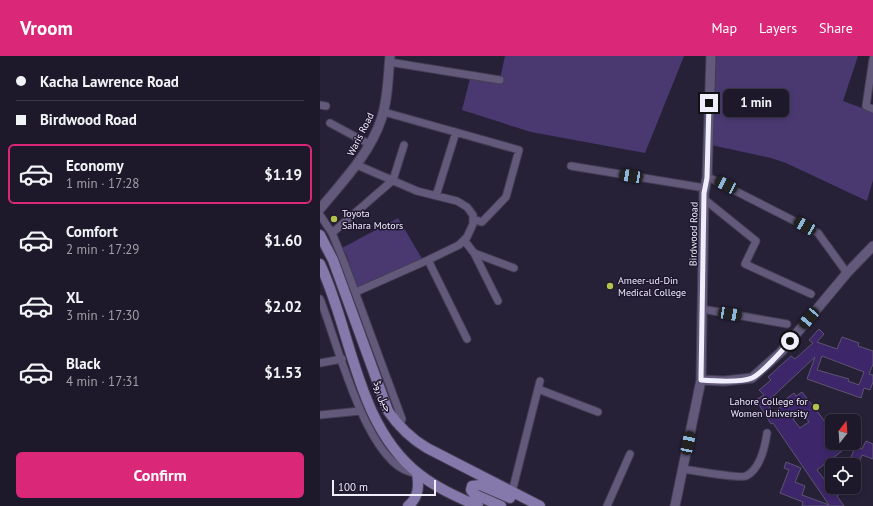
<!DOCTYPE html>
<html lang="en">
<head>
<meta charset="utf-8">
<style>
	:root { --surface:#1d192a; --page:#252232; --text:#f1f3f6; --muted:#a0a0a8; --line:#3b3847; --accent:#db2777 }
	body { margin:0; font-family:"PT Sans",Vazirmatn,sans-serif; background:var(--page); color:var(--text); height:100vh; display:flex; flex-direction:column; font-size:15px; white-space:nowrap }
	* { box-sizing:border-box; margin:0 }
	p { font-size:13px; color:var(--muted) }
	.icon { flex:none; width:22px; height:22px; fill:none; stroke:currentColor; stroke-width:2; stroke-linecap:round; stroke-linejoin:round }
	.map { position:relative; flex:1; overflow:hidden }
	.sheet { display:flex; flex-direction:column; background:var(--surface); width:320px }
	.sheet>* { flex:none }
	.banner { display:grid; align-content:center; height:88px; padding:0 16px; background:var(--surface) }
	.needle { width:26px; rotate:17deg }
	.controls { position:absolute; left:505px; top:358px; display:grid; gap:8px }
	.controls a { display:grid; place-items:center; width:36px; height:36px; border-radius:6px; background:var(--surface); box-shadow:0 2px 6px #0003,0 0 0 1px var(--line); font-size:20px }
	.scale { position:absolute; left:12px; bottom:10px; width:104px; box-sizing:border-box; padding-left:4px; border:2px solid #f0edfd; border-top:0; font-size:11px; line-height:14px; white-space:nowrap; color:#f0edfd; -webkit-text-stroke:3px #1e172e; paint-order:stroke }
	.end { position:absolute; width:18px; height:18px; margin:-9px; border:5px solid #f0edfd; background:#111; box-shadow:0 0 0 2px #111 }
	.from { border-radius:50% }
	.bubble { position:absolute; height:28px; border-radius:6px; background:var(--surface); box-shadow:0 2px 6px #0003,0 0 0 1px var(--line); font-size:13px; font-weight:600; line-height:28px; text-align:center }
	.car { position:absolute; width:12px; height:24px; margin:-12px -6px; border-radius:5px; box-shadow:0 0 3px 1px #0007; background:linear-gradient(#222 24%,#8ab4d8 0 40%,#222 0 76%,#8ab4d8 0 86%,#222 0) }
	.banner b { display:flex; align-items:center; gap:14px; height:38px; font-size:15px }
	.banner b+b { border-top:1px solid var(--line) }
	.banner i { width:10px; height:10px; background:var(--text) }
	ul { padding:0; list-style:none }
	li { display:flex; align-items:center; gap:12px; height:60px; margin:0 8px 6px; padding:0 8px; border:2px solid transparent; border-radius:6px }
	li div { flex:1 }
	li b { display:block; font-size:15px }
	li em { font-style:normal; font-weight:600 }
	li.selected { border-color:var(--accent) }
	li>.icon { width:36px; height:36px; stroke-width:1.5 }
	.action { display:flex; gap:8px; margin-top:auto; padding:8px 16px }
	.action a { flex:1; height:46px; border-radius:6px; background:var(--accent); color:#fff; font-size:16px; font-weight:600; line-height:46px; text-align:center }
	header { display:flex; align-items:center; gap:24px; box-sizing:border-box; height:56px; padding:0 20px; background:var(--accent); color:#fff }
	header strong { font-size:19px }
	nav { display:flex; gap:22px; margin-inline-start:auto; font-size:14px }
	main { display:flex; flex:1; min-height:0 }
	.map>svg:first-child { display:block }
	.green { fill:#4a3970 }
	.building { fill:#3e266a; stroke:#5b546f; fill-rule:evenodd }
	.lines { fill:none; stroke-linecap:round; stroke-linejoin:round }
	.minor-casing { stroke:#433e54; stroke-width:9 }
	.tertiary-casing { stroke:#433e54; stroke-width:11 }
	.secondary-casing { stroke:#433e54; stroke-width:12 }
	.minor { stroke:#635a7b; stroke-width:7 }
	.tertiary { stroke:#635a7b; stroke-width:9 }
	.secondary { stroke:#8578ab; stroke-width:10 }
	.route { stroke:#f0edfd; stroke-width:5 }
	.poi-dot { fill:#b3c24b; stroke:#1e172e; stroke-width:1.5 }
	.labels { text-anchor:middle; stroke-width:3; stroke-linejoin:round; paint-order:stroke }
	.street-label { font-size:10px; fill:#f0edfd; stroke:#1e172e }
	.poi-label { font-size:10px; fill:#f0edfd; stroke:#1e172e; text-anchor:start }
</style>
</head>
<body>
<header>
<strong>Vroom</strong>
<nav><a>Map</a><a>Layers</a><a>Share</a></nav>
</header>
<main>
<section class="sheet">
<div class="banner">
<b><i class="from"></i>Kacha Lawrence Road</b>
<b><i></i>Birdwood Road</b>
</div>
<ul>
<li class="selected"><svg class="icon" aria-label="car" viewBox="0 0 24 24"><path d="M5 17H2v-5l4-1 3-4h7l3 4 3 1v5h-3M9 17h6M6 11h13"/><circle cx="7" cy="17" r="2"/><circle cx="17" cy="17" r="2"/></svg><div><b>Economy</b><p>1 min · 17:28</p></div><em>$1.19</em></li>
<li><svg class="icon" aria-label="car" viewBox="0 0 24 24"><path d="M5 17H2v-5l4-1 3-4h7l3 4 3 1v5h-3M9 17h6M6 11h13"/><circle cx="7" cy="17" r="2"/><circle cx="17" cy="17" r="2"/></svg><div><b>Comfort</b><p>2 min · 17:29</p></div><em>$1.60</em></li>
<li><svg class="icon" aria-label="car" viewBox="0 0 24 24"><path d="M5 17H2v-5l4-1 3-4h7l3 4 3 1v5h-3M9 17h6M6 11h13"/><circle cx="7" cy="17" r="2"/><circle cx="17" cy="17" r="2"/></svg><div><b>XL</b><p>3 min · 17:30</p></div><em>$2.02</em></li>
<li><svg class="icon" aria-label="car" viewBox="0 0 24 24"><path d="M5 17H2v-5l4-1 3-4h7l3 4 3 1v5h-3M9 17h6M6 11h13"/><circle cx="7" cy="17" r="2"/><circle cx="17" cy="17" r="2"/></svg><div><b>Black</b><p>4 min · 17:31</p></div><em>$1.53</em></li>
</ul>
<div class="action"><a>Confirm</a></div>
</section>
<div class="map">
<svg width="553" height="450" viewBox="0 0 553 450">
	<rect width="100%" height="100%" fill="#272138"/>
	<!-- green -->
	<path class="green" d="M185,0H364L325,97L211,76L142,54L151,19L180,23Z
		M395,0H538L523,45L553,56V124L547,145L466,107L451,102L391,89Z
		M78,162L104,206L37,234L27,200L22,192Z"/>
	<!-- building -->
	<path class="building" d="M499,273L504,278L497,286L517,293L522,281L539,287L538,290L553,295V308L549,318L553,319V326L550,334L544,332L541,342L487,323L495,301L447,346L453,357L468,345L466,343L474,337L476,340L482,336L500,359L512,376V387H516L522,395L497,414L508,428L512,425V431H529L517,440L524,450H482L483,446L460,437L469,414L464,412L466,406L481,412L475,426L485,430L482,439L509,449L453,367L451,368L436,344L444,339L439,334L451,324L448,321L471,300L475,303L493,287L489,284ZM502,300L544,316L539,329L528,325L529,323L497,314ZM482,356L489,366L480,372L473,363Z
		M546,385L553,388V403L542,399L534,420V409H528L535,391L542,393Z"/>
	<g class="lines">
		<defs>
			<path id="minor" d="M553,3L546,50L553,53
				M69,6L180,24
				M0,49L6,50
				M64,56L199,94L186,141L162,166L153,163
				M10,67L49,88
				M251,110L385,132
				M387,122L392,123L498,177L527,217
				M116,140L136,76
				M384,143L436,185L425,208L491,238
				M0,159L12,177L24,206L82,363L79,371
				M12,177L73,124L84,89
				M144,184L154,197L194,212
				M154,197L178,245
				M108,204L147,283
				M36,236L108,204L139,189L147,181L153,168V159L147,151L137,145L97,135L37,109
				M0,243C16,281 48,417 97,417
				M382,253L467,268
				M0,307L22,303
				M218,333L278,356
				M0,359L40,355
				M362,413C372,414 420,423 426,420C440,413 445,391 447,377
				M192,436L220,325
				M287,450L310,398"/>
			<path id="tertiary" d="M0,153C22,126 49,99 61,64C68,44 68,21 70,0
				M381,324L404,325L432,322L461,296L527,217L553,190
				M355,450L381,324L384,137L387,122L391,0"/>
			<path id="secondary" d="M0,179L13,204L68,355C79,371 90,382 107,392L220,450
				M0,208C32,275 36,369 99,418C117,432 137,441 158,450
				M88,450C99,441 99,430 97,417
				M181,450L154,438L151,434L152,430L160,429L190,442"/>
		</defs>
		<!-- minor casing -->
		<use href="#minor" class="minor-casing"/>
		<!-- tertiary casing -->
		<use href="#tertiary" class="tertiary-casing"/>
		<!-- secondary casing -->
		<use href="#secondary" class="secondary-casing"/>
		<!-- minor -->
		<use href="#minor" class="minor"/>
		<!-- tertiary -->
		<use href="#tertiary" class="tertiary"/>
		<!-- secondary -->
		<use href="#secondary" class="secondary"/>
	</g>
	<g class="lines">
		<!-- route -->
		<path class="route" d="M389,47L387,122L384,137L381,324C394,325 420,327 432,322C440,319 464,293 470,285"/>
	</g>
	<!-- markers -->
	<g class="poi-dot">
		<circle cx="14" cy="163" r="4"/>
		<circle cx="290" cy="230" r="4"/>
		<circle cx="496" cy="351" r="4"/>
	</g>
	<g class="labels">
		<!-- street labels -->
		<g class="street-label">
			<text transform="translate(40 78) rotate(-63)" y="4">Waris Road</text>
			<text transform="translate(373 178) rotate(-89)" y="4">Birdwood Road</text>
			<text transform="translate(63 340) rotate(68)" y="4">جیل روڈ</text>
		</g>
		<!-- poi labels -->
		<g class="poi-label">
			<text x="22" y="161">Toyota<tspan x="22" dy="12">Sahara Motors</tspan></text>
			<text x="298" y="228">Ameer-ud-Din<tspan x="298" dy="12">Medical College</tspan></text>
			<text x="488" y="349" text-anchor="end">Lahore College for<tspan x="488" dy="12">Women University</tspan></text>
		</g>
	</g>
</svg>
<div class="controls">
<a><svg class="needle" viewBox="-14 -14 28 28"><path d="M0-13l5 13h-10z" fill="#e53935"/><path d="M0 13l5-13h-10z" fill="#a0a0a8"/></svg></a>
<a><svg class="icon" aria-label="locate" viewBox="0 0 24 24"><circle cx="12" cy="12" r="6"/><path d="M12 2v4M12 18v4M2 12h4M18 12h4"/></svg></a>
</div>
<div class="scale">100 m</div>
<i class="end from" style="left:470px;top:285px"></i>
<i class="end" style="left:389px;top:47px"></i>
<div class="bubble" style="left:403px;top:33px;width:66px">1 min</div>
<i class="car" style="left:311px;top:120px;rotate:279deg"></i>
<i class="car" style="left:406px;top:129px;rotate:297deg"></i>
<i class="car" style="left:485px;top:170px;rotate:300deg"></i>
<i class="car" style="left:410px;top:258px;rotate:100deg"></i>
<i class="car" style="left:489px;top:262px;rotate:220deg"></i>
<i class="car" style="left:368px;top:387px;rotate:12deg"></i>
</div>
</main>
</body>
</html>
